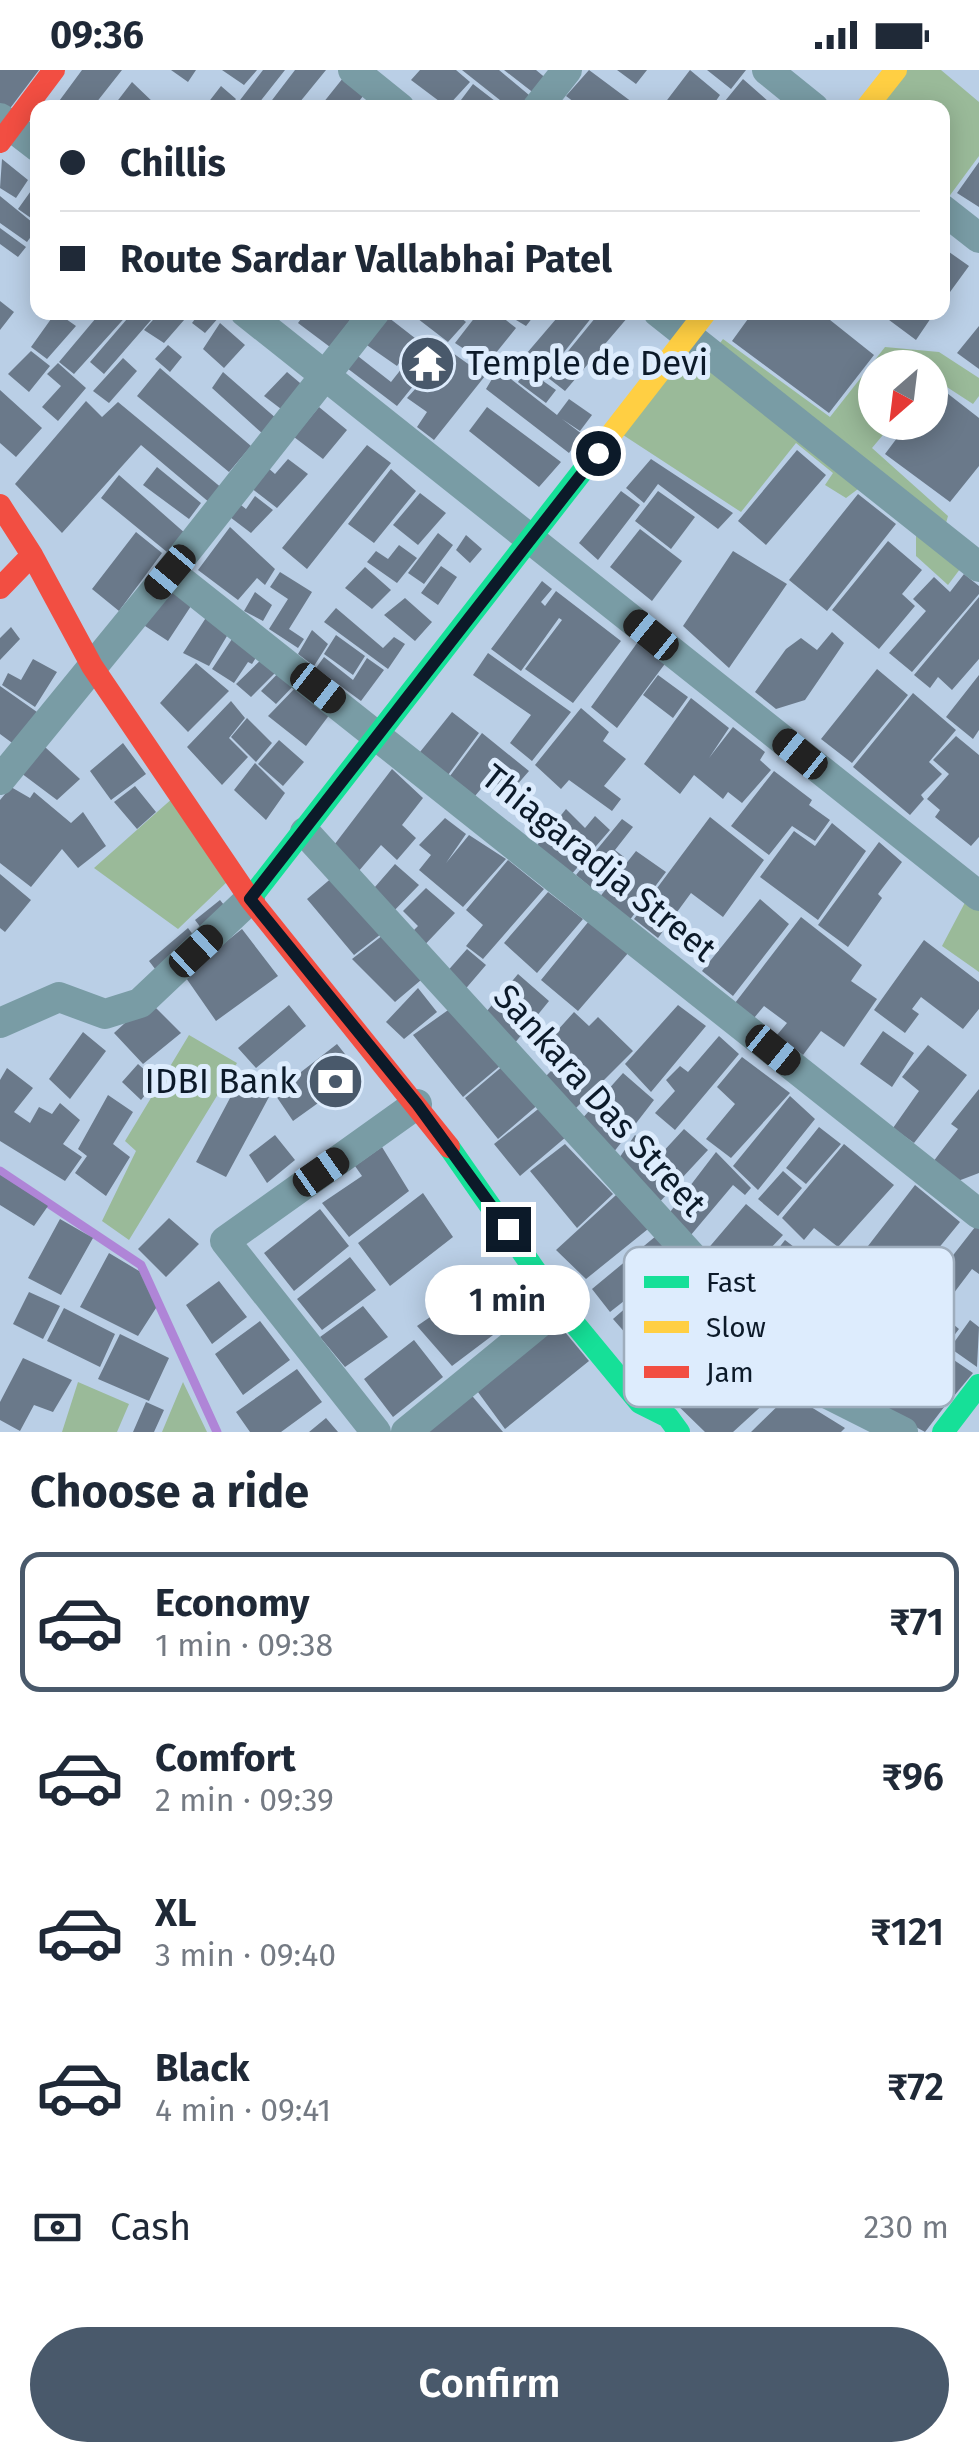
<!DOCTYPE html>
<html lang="en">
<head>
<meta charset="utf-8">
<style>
	:root { --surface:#fff; --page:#f2f2f3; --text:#1f2937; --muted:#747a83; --line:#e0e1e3; --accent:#49596b }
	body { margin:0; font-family:"Fira Sans",sans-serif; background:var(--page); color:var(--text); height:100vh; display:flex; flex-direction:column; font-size:38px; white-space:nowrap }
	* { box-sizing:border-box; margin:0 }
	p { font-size:32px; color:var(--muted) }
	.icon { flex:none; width:55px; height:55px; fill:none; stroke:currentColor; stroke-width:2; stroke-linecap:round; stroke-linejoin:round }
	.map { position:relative; height:1362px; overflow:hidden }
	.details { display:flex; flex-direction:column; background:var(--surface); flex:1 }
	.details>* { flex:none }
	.top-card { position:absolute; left:30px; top:30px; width:920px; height:220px; border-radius:20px; box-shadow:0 5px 25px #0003; display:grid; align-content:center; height:220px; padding:0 30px; background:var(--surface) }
	.needle { width:65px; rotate:208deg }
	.fabs { position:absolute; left:858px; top:280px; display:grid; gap:20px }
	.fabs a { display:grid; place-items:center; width:90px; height:90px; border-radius:50%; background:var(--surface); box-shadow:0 5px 25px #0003; font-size:50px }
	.end { position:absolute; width:45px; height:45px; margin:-22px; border:12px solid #0c1a29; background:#fff; box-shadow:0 0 0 5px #fff }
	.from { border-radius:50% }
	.bubble { position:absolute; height:70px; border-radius:35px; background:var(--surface); box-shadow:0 5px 25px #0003; font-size:32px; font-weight:600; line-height:70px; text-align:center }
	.car { position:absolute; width:30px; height:60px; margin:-30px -15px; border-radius:12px; box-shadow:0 0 8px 2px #0007; background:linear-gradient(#222 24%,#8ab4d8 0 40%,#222 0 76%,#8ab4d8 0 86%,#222 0) }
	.top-card b { display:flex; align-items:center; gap:35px; height:95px; font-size:38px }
	.top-card b+b { border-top:2px solid var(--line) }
	.top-card i { width:25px; height:25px; background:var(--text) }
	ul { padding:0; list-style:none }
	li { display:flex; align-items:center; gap:30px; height:140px; margin:0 20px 15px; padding:0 10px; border:5px solid transparent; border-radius:20px }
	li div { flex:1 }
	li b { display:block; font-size:38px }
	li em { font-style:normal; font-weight:600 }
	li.active { border-color:var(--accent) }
	li>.icon { width:90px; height:90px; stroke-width:1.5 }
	h2 { padding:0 30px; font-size:45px; line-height:120px }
	.pay { display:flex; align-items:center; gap:25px; height:110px; padding:0 30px; font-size:38px }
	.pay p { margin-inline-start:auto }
	.cta { display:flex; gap:20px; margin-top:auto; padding:20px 30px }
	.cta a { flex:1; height:115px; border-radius:60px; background:var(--accent); color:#fff; font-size:40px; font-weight:600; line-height:115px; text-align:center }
	.status { display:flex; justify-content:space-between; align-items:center; height:70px; padding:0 50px; background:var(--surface); direction:ltr }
	.status svg { height:28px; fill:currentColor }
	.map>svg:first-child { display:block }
	.green { fill:#9aba99 }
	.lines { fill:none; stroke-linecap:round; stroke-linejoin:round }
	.stream { stroke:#af85d7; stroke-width:9 }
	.building { fill:#6a798a }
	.street { stroke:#799ca5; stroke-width:30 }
	.fast { stroke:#16e098; stroke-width:22 }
	.slow { stroke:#ffcf43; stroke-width:22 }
	.jam { stroke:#f24e42; stroke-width:22 }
	.route { stroke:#0c1a29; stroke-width:12 }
	.labels { text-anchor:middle; stroke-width:10; stroke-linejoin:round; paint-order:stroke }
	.poi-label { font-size:35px; fill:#0c1a29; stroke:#ddecfd; text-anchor:start }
	.street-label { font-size:35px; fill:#0c1a29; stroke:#ddecfd }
	.key { fill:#ddecfd; stroke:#9eadbd; stroke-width:2.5 }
	.key-label { font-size:28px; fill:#0c1a29 }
</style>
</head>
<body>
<div class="status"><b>09:36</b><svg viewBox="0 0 49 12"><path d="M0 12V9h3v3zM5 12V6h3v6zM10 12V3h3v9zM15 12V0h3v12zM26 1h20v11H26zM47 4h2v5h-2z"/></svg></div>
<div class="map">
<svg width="979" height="1362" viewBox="0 0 979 1362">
	<rect width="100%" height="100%" fill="#bacfe6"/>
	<!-- green -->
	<path class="green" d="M904,0H941L979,32V86L945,132L942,130V38H875Z
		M723,269L830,347L885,277L939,282L979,308V326L973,334L933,308L930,309V298H875V352L893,353L872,378L948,446L946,453L714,281Z
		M689,272L960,499L948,515L916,486V464L858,419L846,428L825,415L833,403L796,373L741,442L620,363Z
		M174,727L229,810L178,859L94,798Z
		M970,823L979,831V902L942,876Z
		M189,965L237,993L129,1170L102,1151L136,1081L125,1071Z
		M78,1312L129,1334L117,1362H62Z
		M183,1312L207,1362H162Z"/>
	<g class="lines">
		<!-- stream -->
		<path class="stream" d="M0,1101L141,1195L217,1362"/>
	</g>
	<!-- building -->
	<path class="building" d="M0,0H39L8,41L0,35Z
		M82,0H122L92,38H54Z
		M171,0H196L188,12Z
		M222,0H257L244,15Z
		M263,0H285L255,38H234Z
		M295,0H326L295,38H266Z
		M420,0H456L470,12L447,37L411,10Z
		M462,0H499L535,30L530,38H510Z
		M504,0H536L548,10L535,24Z
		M589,0L640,38H582L566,26Z
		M617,0H647L636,14Z
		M690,0L720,25L711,38H661Z
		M707,0H746L731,19Z
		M343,8L363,26L354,38H319Z
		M743,9L769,32L766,38H733L725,31Z
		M132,12L156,35L153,38H112Z
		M473,14L504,38H455Z
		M221,16L236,29L229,38H204Z
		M2,89L28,110L16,128L0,118Z
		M979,92V137L957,123Z
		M38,111V153L18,139Z
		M0,126L38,157L27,172L0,153Z
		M0,158L26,177L18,187L0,174Z
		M942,177L969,196L942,233Z
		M0,231L14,242L0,260Z
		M56,242L76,256L47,289L31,277Z
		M101,242H130L74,304L59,292Z
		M133,242H158L104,304L90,292Z
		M160,242H191L164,273L144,260Z
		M200,242L220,246L205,263L192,253Z
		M306,242H356L330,277L298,253Z
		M409,242H454L466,252L448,272Z
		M479,242H506L502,247L516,258L487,294L455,273Z
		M515,242H537L526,256L511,247Z
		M562,242H596L545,306L521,290Z
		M600,242H624L628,247L565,321L547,307Z
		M753,242H820L874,285L829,343L732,271Z
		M888,242H935L916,270L885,247Z
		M384,244L429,279L417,296L404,286L397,296L361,271Z
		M220,253L245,275L224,298L203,279Z
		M979,256V299L957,283Z
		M168,275L182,287L170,302L155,289Z
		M31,281L50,296L29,322L8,304Z
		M450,281L485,306L434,370L417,357L427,342L407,328Z
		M354,283L391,312L406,293L422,305L397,336L343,295Z
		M123,288L137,301L109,333L93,321Z
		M58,293L86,318L58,351L42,337L61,316L47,304Z
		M160,298L251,376L229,402L137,326Z
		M498,299L557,345L569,329L592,345L580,361L562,349L582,364L569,383L486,319Z
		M526,299L556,320L546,333L518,312Z
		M223,302L277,349L263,364L212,318Z
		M287,302L306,318L285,342L264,326Z
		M938,316L979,348V396L950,432L885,384L909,352H930V326Z
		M0,320L42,358L16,387L0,373Z
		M86,331L102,347L118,332L223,419L210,433L141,375L62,463L15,414Z
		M319,337L347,360L323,389L294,367Z
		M487,337L561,392L539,417L469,361Z
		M367,375L391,393L307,499L282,478Z
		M797,380L826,405L766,475L738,451Z
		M288,389L308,404L277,438L251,418L267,397L275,404Z
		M651,389L733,443L718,459L658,414L644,433L626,418Z
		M157,397L201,433L189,449L143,415Z
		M391,399L416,421L374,473L348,454Z
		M119,405L186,464L167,482L101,428Z
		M621,421L640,435L598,490L579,473Z
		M658,421L695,447L671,479L635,451Z
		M420,423L446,443L418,475L393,455Z
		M858,424L896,454L827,541L789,510Z
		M255,426L273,440L251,463L226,444L237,432L246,439Z
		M230,457L275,499L265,515L257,508L238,530L198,500Z
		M640,459L682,491L652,531L610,497Z
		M136,462L162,483L119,541L92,519Z
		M438,463L453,475L424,514L408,503Z
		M466,465L482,479L470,493L456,480Z
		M888,471L922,500L902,524L915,536L879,579L832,540Z
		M399,475L417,488L397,513L367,492L376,481L388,489Z
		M733,481L787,514L729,598L683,556Z
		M441,496L457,507L438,535L421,523Z
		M365,497L391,520L372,539L345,518Z
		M280,502L312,522L289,559L304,569L298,578L269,559L288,529L270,517Z
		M964,504L979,516V524L912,602L889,583L926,541L913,529L934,507L950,522Z
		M542,511L552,519L541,532L545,536L556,521L621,571L573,633L525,599L562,550L559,548L521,601L491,579Z
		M169,514L193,533L168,571L142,554Z
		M255,522L272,535L263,551L244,541Z
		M979,527V589L952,620L938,607L930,618L914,605Z
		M405,528L432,552L415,571L384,545Z
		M336,538L383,578L394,567L405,574L388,599L324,552Z
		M211,540L233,556L209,596L183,583Z
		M11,557L20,569L0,590V568Z
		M238,560L262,578L252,594L248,592L234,613L212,599Z
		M312,560L328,574L314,596L298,584Z
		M832,562L844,573L805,630L776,639L755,622L786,579L801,568L817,580Z
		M336,565L365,586L353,605L324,584Z
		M640,569L667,591L617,658L591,637Z
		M488,583L571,642L532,691L510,673L531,645L473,605Z
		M266,585L280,598L251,627L236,614Z
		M324,587L353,610L367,588L384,600L361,631L316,598Z
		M33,589L57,602L35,637L2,615L8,603L21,610Z
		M196,593L229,621L188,662L160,633Z
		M283,598L298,611L276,634L261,621Z
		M877,599L908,625L852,693L821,669Z
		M658,605L688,627L673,648L643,625Z
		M979,605V660L973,669L946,647Z
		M299,614L330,644L306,676L268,646Z
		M0,616L37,642L15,675L0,664Z
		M913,623L956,660L929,692L942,704L921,725L924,729L910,745L853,697Z
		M691,628L729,658L709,688L733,657L765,682L760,690L771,700L742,733L728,722L723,729L694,705L680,724L644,694Z
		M231,631L245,648L229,668L248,687L222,715L187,677Z
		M581,638L609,662L603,671L626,689L604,716L621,729L612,741L569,710L561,719L535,695Z
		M452,642L479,663L448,705L420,682Z
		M247,648L272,673L256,692L231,667Z
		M482,663L529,701L509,724L490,708L475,726L450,706Z
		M956,666L979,685V767L971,776L935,747L940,740L927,729L949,704L933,690Z
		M279,670L304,692L283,716L258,694Z
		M123,673L146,704L111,730L90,701Z
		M45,677L80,709L57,730L21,703Z
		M255,693L285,723L266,750L234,720Z
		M392,699L423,728L402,755L416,768L397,790L381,775L352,809L328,783Z
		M774,701L812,730L809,735L830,750L815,771L792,756L769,785L731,756Z
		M135,716L156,742L137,759L114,732Z
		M11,717L30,728L34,722L71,753L83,742L106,776L78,798L62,779L31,817L0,793V730Z
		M566,739L585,758L595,746L610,760L570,806L534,779Z
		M710,747L764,790L723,847L691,823L658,868L634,849Z
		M445,748L466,764L446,793L469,765L506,789L463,837L419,800L431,785L419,775Z
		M622,749L633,757L615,780L624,787L595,821L576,805Z
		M832,753L866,781L818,850L760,807L794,761L815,776Z
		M879,772L902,792L878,824L882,828L848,877L818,855Z
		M636,781L666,802L629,851L599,828Z
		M508,790L544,819L483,889L466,876L483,855L466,840Z
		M395,794L419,815L389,846L368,825Z
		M0,804L31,830L5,862L0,858Z
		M334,806L381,864L354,885L307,829Z
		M426,818L455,843L417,883L405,869L418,856L403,841Z
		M548,822L583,849L537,903L504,873Z
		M760,829L789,854L733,926L702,901Z
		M220,830L232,845L208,867L195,850Z
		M801,847L862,895L851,911L877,929L844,977L821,961L803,985L777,965L787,953L764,936L754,948L735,933Z
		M589,851L629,882L578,941L541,910Z
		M188,858L200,874L162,908L149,891Z
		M242,859L278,906L216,951L184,905Z
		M383,865L421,910L395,932L352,889Z
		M924,870L979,912V939L963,959L921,927L912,939L919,944L905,963L874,940Z
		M467,879L486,895L462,923L444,905Z
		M518,904L549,931L510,979L481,948Z
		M418,918L437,942L404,969L386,952Z
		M149,931L181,963L143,994L114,963Z
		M289,935L306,956L256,998L238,978Z
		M678,935L706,956L651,1022L625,994Z
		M451,938L501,995L463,1027L413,965Z
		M574,942L589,956L598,947L633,981L573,1041L543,1009L563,989L547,972Z
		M883,961L914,983L892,1017L860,994Z
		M83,962L106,981L70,1029L49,1009Z
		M719,966L739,984L675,1060L655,1043L675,1021L666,1010L680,996L688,1002Z
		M337,974L360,1003L293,1051L274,1023Z
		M928,975L967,1005L914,1073L893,1058L919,1021L902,1007Z
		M742,987L790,1023L731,1088L706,1069L735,1034L717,1017Z
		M138,994L157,1011L141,1030L122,1012Z
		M504,995L540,1033L498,1069L465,1028Z
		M7,998L33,1018L14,1042L30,1053L39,1037L52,1044L60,1033L80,1050L63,1074L82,1087L65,1111L0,1071V1010Z
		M623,1003L654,1030L610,1087L580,1051Z
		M238,1013L269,1027L226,1107L196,1092Z
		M979,1019V1103L958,1111L933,1092L958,1059L951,1054Z
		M108,1025L133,1042L113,1074L130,1087L106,1126L75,1103L87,1086L78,1079Z
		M790,1026L815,1049L758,1120L733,1096Z
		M547,1032L573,1061L520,1106L494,1074Z
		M819,1057L841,1074L806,1114L786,1098Z
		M684,1059L708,1080L655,1137L615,1094L635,1065L660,1085Z
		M275,1065L295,1090L267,1113L249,1085Z
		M565,1074L613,1124L577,1158L530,1101Z
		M844,1074L894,1115L838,1177L814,1158L804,1170L782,1148Z
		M382,1077L409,1121L349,1167L322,1133L362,1106L355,1096Z
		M716,1082L751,1118L745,1125L733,1115L685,1172L664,1150Z
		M783,1101L802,1118L778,1146L758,1129Z
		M0,1105L48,1136L34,1156L0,1135Z
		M915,1115L960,1152L897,1229L882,1215L886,1212L858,1189Z
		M423,1123L453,1167L390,1216L358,1173Z
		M616,1125L648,1159L586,1209L556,1180Z
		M746,1134L783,1165L755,1195L745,1183L724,1210L700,1188Z
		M320,1139L349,1176L294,1221L264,1183Z
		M169,1148L199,1174L166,1207L138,1179Z
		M60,1149L93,1168L61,1225L28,1208Z
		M979,1152V1204L972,1199L941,1240L922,1225Z
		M662,1161L680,1187L610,1242L592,1219Z
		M785,1170L812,1191L761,1254L739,1229Z
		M109,1183L139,1201L156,1238L138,1266L80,1237Z
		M350,1187L376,1220L322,1260L297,1229Z
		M682,1189L706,1213L635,1274L613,1249Z
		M490,1206L521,1244L452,1296L417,1256Z
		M219,1211L247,1247L212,1274L186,1235Z
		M29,1222L60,1236L43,1269L13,1254Z
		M914,1222L959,1259L946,1276L933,1267L924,1280L889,1254Z
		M363,1236L388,1267L345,1297L320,1267Z
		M64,1238L115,1264L100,1297L47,1271Z
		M555,1250L589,1291L505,1359L475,1318Z
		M970,1250L979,1257L977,1297L950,1278Z
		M260,1251L290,1290L243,1325L215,1284Z
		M743,1256L791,1309L733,1362H705L668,1326Z
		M120,1264L169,1288L149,1331L98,1309Z
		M414,1270L443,1307L393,1347L364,1309Z
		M917,1280L940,1296L948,1286L973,1303L954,1326L919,1303L951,1328L925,1362L883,1339L857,1332L884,1296L902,1314L892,1301Z
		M23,1288L72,1310L53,1342L34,1335L20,1361L0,1350V1332Z
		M297,1299L322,1332L281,1362H250L236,1342Z
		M468,1321L503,1362H415Z
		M790,1324L845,1358L841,1362H751Z
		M146,1332L164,1340L154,1362H133Z
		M326,1348L338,1362H309Z"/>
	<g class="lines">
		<!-- street -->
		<path class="street" d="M353,0L400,38
			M767,0L814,38
			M537,38L567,0
			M0,48L38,77
			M942,139L979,168
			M245,242L979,826
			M658,242L979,497
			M170,502L979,1144
			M0,710L170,502L375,242
			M305,762L808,1314L903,1362
			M0,953L59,927L105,944L140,933L250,829
			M376,1362L225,1171L417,1034
			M406,1362L560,1236"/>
		<!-- fast -->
		<path class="fast" d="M250,829L602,376
			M449,1077L560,1236L640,1333L668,1347L679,1362
			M943,1362L979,1315"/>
		<!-- slow -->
		<path class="slow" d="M866,38L896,0
			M602,376L706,242"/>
		<!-- jam -->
		<path class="jam" d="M0,72L54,0
			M0,435L32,485L92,596L250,829L449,1077
			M0,518L32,485"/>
	</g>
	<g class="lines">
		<!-- route -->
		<path class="route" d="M508,1159L417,1034L250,829L598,383"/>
	</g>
	<!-- icons -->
	<defs>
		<symbol id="temple-disc" viewBox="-11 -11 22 22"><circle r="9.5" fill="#49596b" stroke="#ddecfd"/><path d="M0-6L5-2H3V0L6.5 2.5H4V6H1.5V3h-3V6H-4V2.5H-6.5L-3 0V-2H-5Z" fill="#fff"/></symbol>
		<symbol id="bank-disc" viewBox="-11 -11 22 22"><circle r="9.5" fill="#49596b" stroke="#ddecfd"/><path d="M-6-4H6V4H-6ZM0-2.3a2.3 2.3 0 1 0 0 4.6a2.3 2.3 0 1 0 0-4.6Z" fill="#fff"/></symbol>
	</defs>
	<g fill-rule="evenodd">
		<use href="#temple-disc" x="396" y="262" width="63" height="63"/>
		<use href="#bank-disc" x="304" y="980" width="63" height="63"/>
	</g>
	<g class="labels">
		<!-- poi labels -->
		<g class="poi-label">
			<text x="466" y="305">Temple de Devi</text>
			<text x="297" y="1023" text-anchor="end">IDBI Bank</text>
		</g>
		<!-- street labels -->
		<g class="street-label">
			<text transform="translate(599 793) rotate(39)" y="12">Thiagaradja Street</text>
			<text transform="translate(600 1030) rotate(48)" y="12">Sankara Das Street</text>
		</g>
	</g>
	<!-- legend -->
	<rect x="624" y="1177" width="330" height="160" rx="15" class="key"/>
	<rect x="644" y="1206" width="45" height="12" fill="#16e098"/>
	<rect x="644" y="1251" width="45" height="12" fill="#ffcf43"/>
	<rect x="644" y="1296" width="45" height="12" fill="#f24e42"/>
	<g class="key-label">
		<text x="706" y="1222">Fast</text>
		<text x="706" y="1267">Slow</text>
		<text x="706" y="1312">Jam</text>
	</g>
</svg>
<div class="fabs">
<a><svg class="needle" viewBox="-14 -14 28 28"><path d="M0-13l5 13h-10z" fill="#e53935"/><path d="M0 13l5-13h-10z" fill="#747a83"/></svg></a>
</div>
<i class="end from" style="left:598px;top:383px"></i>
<i class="end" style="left:508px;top:1159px"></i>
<div class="bubble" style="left:425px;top:1195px;width:165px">1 min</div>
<i class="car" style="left:170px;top:502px;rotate:220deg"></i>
<i class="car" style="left:651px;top:565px;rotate:309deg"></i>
<i class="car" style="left:318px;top:618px;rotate:128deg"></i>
<i class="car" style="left:800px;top:684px;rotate:309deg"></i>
<i class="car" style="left:196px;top:881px;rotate:47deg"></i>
<i class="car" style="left:773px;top:980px;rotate:129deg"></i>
<i class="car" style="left:321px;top:1102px;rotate:55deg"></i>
<div class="top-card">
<b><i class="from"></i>Chillis</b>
<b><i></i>Route Sardar Vallabhai Patel</b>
</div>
</div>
<section class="details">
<h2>Choose a ride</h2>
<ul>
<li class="active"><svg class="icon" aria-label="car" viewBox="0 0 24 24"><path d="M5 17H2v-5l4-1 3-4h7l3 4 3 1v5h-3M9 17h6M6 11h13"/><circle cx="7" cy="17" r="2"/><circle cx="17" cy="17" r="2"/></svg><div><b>Economy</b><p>1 min · 09:38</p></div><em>₹71</em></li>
<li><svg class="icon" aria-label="car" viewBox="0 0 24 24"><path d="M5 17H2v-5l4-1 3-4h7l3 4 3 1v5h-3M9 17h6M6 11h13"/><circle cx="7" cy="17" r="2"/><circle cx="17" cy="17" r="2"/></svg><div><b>Comfort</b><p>2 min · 09:39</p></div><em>₹96</em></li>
<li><svg class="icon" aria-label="car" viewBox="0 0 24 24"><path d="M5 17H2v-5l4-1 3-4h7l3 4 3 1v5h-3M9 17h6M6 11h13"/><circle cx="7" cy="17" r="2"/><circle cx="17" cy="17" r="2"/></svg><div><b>XL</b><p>3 min · 09:40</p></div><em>₹121</em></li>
<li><svg class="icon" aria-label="car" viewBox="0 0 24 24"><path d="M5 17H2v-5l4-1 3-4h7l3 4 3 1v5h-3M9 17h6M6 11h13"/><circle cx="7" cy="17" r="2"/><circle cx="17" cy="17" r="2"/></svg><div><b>Black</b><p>4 min · 09:41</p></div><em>₹72</em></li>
</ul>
<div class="pay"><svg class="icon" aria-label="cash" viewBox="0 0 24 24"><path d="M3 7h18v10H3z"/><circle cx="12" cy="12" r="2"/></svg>Cash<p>230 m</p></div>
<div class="cta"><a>Confirm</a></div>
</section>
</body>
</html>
